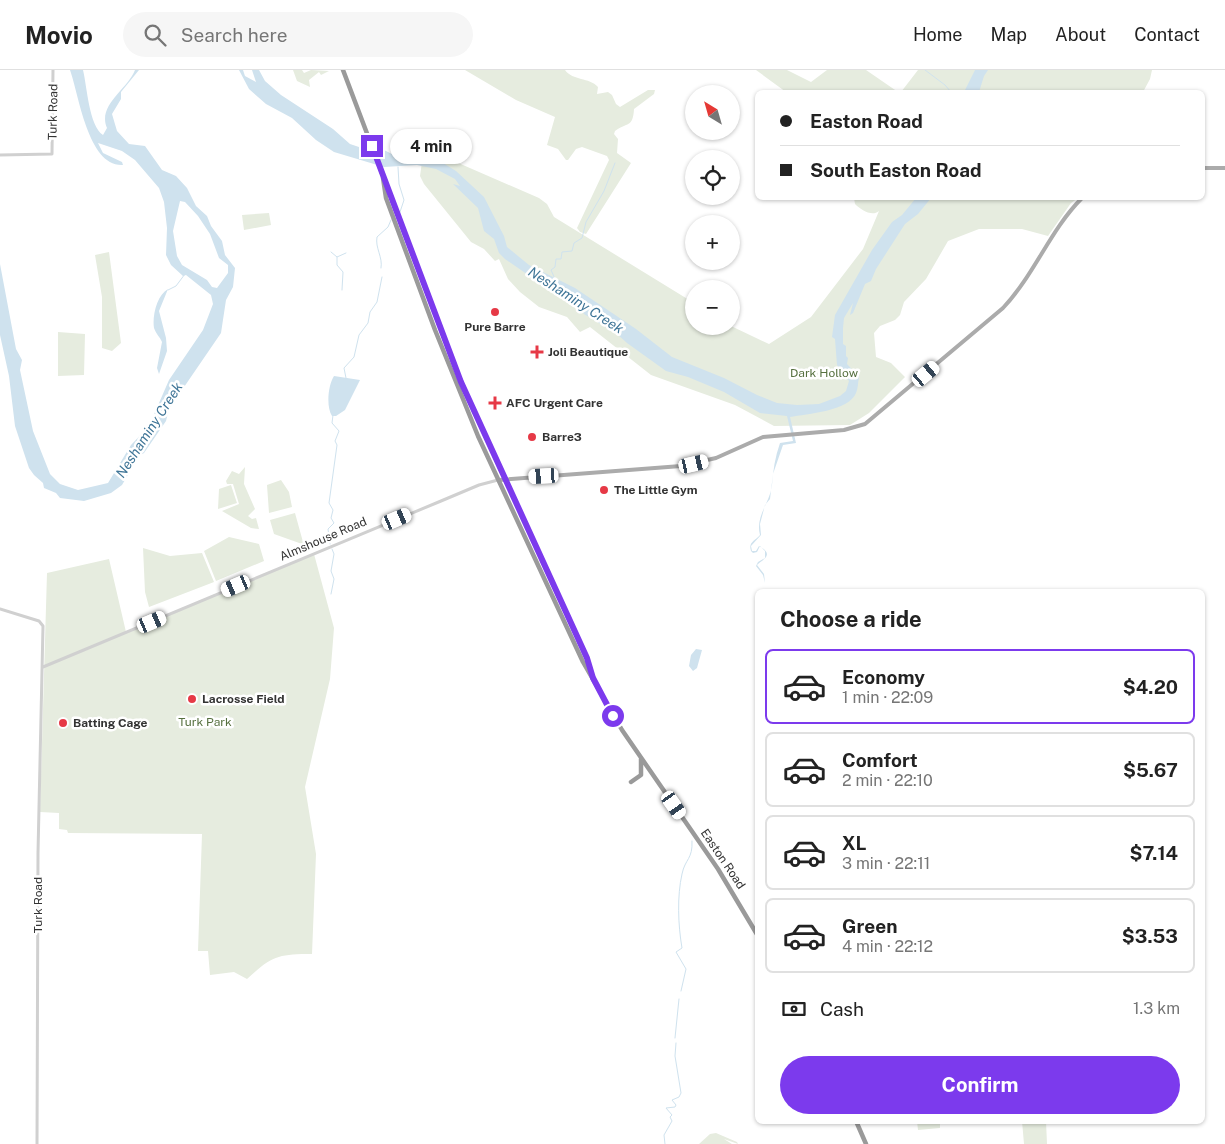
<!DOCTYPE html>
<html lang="en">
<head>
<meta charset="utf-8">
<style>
	:root { --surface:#fff; --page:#f6f6f6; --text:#222; --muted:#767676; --line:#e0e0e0; --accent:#7c3aed }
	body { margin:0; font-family:"Public Sans",sans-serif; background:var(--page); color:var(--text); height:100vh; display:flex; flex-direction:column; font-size:19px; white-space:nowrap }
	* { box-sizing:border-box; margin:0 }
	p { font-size:16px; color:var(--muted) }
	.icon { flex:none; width:28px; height:28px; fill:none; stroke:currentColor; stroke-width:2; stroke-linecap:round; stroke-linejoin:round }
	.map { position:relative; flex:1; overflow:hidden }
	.details { position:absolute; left:755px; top:519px; width:450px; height:535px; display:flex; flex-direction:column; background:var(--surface); border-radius:8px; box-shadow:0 1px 4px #0004 }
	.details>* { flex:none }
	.top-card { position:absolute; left:755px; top:20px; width:450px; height:110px; border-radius:8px; box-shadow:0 1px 4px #0004; display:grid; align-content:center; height:110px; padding:0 25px; background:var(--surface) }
	.needle { width:32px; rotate:323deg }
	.controls { position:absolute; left:685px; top:15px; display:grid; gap:10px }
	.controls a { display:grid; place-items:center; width:55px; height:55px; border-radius:50%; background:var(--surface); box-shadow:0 1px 4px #0004; font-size:25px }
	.end { position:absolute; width:22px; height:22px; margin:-11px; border:6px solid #7c3aed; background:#fff; box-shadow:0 0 0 2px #fff }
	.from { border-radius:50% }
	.bubble { position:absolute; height:35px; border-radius:18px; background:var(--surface); box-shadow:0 1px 4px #0004; font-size:16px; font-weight:700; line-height:35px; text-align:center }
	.car { position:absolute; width:15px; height:30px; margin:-15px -8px; border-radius:6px; box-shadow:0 0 4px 1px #0007; background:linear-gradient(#fff 24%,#345 0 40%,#fff 0 76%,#345 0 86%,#fff 0) }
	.top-card b { display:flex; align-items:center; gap:18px; height:48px; font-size:19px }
	.top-card b+b { border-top:1px solid var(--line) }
	.top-card i { width:12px; height:12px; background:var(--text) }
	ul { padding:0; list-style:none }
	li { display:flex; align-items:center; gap:15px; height:75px; margin:0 10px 8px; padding:0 15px; border:2px solid var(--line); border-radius:8px }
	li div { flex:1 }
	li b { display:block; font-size:19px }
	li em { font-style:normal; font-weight:700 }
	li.current { border-color:var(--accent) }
	li>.icon { width:45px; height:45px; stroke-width:1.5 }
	h2 { padding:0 25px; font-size:22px; line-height:60px }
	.pay { display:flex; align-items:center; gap:12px; height:55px; padding:0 25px; font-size:19px }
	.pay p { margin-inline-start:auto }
	.primary-button { display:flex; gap:10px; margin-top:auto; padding:10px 25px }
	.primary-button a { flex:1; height:58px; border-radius:30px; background:var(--accent); color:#fff; font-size:20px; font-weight:700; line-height:58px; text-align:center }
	header { display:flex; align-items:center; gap:30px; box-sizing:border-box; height:70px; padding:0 25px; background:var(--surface); border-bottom:1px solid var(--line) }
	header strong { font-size:24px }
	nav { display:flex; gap:28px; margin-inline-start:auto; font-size:18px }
	.search { width:350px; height:45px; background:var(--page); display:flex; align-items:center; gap:12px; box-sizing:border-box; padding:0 18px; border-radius:28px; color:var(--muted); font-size:19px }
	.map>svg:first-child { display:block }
	.green { fill:#e6ecdf }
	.water { fill:#cfe2ee; fill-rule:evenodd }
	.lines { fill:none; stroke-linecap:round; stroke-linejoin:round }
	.stream { stroke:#cfe2ee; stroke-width:1 }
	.minor { stroke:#d0d0d0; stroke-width:3 }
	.major { stroke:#ababab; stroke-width:4 }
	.highway { stroke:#9a9a9a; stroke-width:4.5 }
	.route { stroke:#7c3aed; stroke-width:6 }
	.poi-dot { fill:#e63946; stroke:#fff; stroke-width:2 }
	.labels { text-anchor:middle; stroke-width:5; stroke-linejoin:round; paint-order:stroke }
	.street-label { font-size:12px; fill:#333; stroke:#fff }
	.poi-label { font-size:12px; font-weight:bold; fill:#333; stroke:#fff; text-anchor:start }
	.park-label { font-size:12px; fill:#56703f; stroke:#fff }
	.water-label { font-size:14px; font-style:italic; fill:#3f7597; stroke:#fff }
</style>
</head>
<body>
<header>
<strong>Movio</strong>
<div class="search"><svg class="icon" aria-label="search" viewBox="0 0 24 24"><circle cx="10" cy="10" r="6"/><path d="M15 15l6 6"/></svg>Search here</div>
<nav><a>Home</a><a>Map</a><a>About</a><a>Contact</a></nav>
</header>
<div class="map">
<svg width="1225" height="1074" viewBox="0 0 1225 1074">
	<rect width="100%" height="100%" fill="#fff"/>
	<!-- green -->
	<path class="green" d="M293,0H302L304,3L311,0L329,1L321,5L319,2L309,10L310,17L297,11Z
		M465,0H565C573,11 589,7 598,17L597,24L608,22L612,25L616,34L620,37L648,20H655L654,24L634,39C633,58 627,52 615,61L614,64L618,69L617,83L631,93L586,164L580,162L577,158L609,90L607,86L582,77L576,79L568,90H566L558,79L547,75L555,47L516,30Z
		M756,0H787L811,12L827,0H866L898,22H786Z
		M918,0H1152L1150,9L1143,22H901Z
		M424,78L539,128L547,134L554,147L694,233V256H731L769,274L811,247L863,179L879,141C872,147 861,140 855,134L854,128H1078L1071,133L1048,166L1022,159H979L948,171L926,209L904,232L900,245L895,250L880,256L874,263L876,287L891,293L905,307L869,343L850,355L774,356L735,335L651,305L590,257L580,262L567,247L539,237L520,222L508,209L499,189L495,191L484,179L471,172L424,114L420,106Z
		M269,143L271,155L244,160L242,145Z
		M109,182L121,273L112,281L102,278V227L95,185Z
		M58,262L85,264L84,305L58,306Z
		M245,397L244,414L255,439L248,446L252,449L256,448L259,459L251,458L222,441L239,434L233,414H227L226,411L232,401L239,404Z
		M281,410L289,422L292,437L269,443L267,415Z
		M231,415L237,433L218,439L219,419Z
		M295,443L303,472L302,474L274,464L270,450Z
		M229,467L259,474L264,491L216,511L204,481Z
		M143,478L170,486L202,483L214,512L149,537L145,522Z
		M314,484L334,558L330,609L305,717L316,784L312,884C278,884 272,886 247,909L234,902L210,905L208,881H198L202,764L68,763L67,760L59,759V743L40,742L47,503L109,489L126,562Z
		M917,1051H940V1058L918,1060Z
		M1022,1051H1046L1047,1074H1024Z
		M716,1063L737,1072L738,1074L724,1069L732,1074H699L710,1064Z"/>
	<!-- water -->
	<path class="water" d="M70,0H83C87,16 89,56 103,65L107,58C97,35 128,19 135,0H139L121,22V29L112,44L117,61L129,74L145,76L162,100L176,106L187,118L196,136L207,146L211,156L222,171L225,185L235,198L233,217L226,230L221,263L169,339L166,351L144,383L139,386L122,415L111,423L84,431L60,428L56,423L44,418L43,413L34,405L29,398L15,356L9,306L0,265V194L16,279L22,290L20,300L33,361L50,404L60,414L78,420L108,413L131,375L149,356L169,310L203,260L213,234L211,225L186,205L183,206L171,195L166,185L167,158L164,132L159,118L135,90L122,81L98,73L103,83L122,92L123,95C88,97 79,25 70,0ZM180,131L185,132L198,146L210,164L219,188L228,195V203L217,218L212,217L207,210L182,195L177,186L173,161Z
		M239,0H243L245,6L256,12L252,0H259L265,11L281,25L333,59L350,74L365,79L380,78L394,85L402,81L422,80L456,101L484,127L504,166L507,177L529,195L575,218L636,259L672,287L724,308L757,325L777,333L797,335L819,334L840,326L846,321L849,311L837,295L835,269L832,267L835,245L872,180L892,152L902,145L916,128L920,129L931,128L918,144L905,154L876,199L871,211L865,214L853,243L850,245L853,233L844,248L843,258V274L846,276V286L848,288L847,294L859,307C858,312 858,319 856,323C849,341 807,344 790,347L796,373L783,375L773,404L770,429L765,435L760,454L761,465L751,476L752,481H756L759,476C775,485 763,489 757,495L764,504L765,513L763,505L756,496L758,492L765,488V481L760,476L757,482L753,483L751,481C748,472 755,471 760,465C755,446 770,433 772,415C773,401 775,387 780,373L793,371L787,346L760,343L724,322L688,307L666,301L627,273L617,264L584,244L577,234H570L505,189L499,183L494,169L484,161L478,138L453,114L460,116L455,109L436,99L417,95L384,97L334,82L316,70L292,48L266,34L249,19Z
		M975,0H988L984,6L979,22H964Z
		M168,219L159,241L166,268L167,281L159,304L157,298L162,272C160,267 156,264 154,258C152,246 157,225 168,219Z
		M334,306L360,310L345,340L336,346H332C326,337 328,315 334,306Z
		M696,579L702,580L697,598L693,601L689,596L691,585Z"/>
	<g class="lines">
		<!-- stream -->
		<path class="stream" d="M925,0L945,15L951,22
			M398,97L399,114L404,130L400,142
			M331,182L337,187L346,183
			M337,187V195L343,202L342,220
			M381,198C383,187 375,178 377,167L388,157L391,150
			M555,209L551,200L555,197L556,189H561L562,182L572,181L574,173L582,168L586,152L604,121L615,93
			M168,220L176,216L185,204
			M346,308L344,298L354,287L359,265L368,253L370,242L377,232L382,207
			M330,474L328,459L334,453L331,448L333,440L329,433L337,375L335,371L339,361L332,353L333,345
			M331,524L334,509L331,501L334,484L332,479
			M681,921L686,899L676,882L682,878C678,855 677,826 682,804C685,789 693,789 692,771
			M675,968L679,929
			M665,1074L664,1065L672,1051L670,1047L672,1045L666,1038L675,1037L676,1035L672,1030L679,1027L681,1023L675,986L676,973"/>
		<!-- minor -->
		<path class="minor" d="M0,85L52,84L53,0
			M0,539L39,551L43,556L38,783L37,1074
			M43,597L441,431L479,415L498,410"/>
		<!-- major -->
		<path class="major" d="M1202,98H1225
			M499,410L681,396L716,388L763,367L844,360L865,354L1003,238C1035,204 1050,160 1082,128"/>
		<!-- highway -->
		<path class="highway" d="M343,0L461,312L587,588L588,598
			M383,108L386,128L435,260L478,366L583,592L622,660L718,799L758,866
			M631,712L641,705V689
			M856,1051L866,1074"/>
	</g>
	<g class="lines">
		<!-- route -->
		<path class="route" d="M372,76L461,312L587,588L593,608L613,646"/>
	</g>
	<!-- markers -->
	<g class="poi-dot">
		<circle cx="495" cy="242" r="5"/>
		<path d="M534.5 274.5h5v5h5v5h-5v5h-5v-5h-5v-5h5z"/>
		<path d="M492.5 325.5h5v5h5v5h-5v5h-5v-5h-5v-5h5z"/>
		<circle cx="532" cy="367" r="5"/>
		<circle cx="604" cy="420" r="5"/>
		<circle cx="192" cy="629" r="5"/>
		<circle cx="63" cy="653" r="5"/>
	</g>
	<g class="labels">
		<!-- street labels -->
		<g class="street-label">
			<text transform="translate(53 42) rotate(-89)" y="4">Turk Road</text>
			<text transform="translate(323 469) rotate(-23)" y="4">Almshouse Road</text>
			<text transform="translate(723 789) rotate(56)" y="4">Easton Road</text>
			<text transform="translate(38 835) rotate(-90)" y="4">Turk Road</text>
		</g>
		<!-- poi labels -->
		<g class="poi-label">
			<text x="495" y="261" text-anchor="middle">Pure Barre</text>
			<text x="548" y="286">Joli Beautique</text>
			<text x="506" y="337">AFC Urgent Care</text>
			<text x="542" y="371">Barre3</text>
			<text x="614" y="424">The Little Gym</text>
			<text x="202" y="633">Lacrosse Field</text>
			<text x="73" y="657">Batting Cage</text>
		</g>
		<!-- park labels -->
		<g class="park-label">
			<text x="824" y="307">Dark Hollow</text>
			<text x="205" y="656">Turk Park</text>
		</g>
		<!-- water labels -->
		<g class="water-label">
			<text transform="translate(576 230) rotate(33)" y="5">Neshaminy Creek</text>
			<text transform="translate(149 360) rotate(-57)" y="5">Neshaminy Creek</text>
		</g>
	</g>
</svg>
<div class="controls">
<a><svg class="needle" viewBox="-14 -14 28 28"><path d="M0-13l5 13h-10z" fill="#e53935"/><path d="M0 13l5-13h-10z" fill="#767676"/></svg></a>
<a><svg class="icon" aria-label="locate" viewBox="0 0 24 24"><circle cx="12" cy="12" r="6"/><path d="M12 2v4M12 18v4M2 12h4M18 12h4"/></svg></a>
<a>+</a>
<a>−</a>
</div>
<i class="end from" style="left:613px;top:646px"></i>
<i class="end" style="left:372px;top:76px"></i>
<div class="bubble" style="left:390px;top:59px;width:82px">4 min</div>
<i class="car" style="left:926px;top:304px;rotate:50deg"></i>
<i class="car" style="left:694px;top:394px;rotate:77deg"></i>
<i class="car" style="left:544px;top:406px;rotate:267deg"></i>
<i class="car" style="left:397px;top:449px;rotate:67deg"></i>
<i class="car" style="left:236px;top:516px;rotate:247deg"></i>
<i class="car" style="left:152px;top:552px;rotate:67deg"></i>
<i class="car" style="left:674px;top:735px;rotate:145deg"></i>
<div class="top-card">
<b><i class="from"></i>Easton Road</b>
<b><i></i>South Easton Road</b>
</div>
<section class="details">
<h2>Choose a ride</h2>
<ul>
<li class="current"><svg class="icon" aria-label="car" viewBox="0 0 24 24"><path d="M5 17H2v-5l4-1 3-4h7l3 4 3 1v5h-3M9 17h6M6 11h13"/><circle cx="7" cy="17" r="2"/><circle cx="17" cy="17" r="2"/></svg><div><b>Economy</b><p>1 min · 22:09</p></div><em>$4.20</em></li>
<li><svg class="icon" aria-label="car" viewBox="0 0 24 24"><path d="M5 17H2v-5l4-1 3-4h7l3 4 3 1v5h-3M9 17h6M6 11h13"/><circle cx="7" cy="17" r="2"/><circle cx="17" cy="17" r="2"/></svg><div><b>Comfort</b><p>2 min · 22:10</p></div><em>$5.67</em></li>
<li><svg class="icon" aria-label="car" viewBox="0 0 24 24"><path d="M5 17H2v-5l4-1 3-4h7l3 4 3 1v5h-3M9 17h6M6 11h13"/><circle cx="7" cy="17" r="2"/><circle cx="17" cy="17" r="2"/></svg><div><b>XL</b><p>3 min · 22:11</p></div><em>$7.14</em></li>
<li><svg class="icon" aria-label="car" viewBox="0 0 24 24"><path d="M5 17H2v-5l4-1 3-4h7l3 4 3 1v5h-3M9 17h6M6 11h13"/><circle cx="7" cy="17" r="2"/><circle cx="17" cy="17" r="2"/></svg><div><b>Green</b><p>4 min · 22:12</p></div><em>$3.53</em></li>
</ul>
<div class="pay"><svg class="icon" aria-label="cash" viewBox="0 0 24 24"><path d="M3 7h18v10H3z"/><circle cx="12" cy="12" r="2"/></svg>Cash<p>1.3 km</p></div>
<div class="primary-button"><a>Confirm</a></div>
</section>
</div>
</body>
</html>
